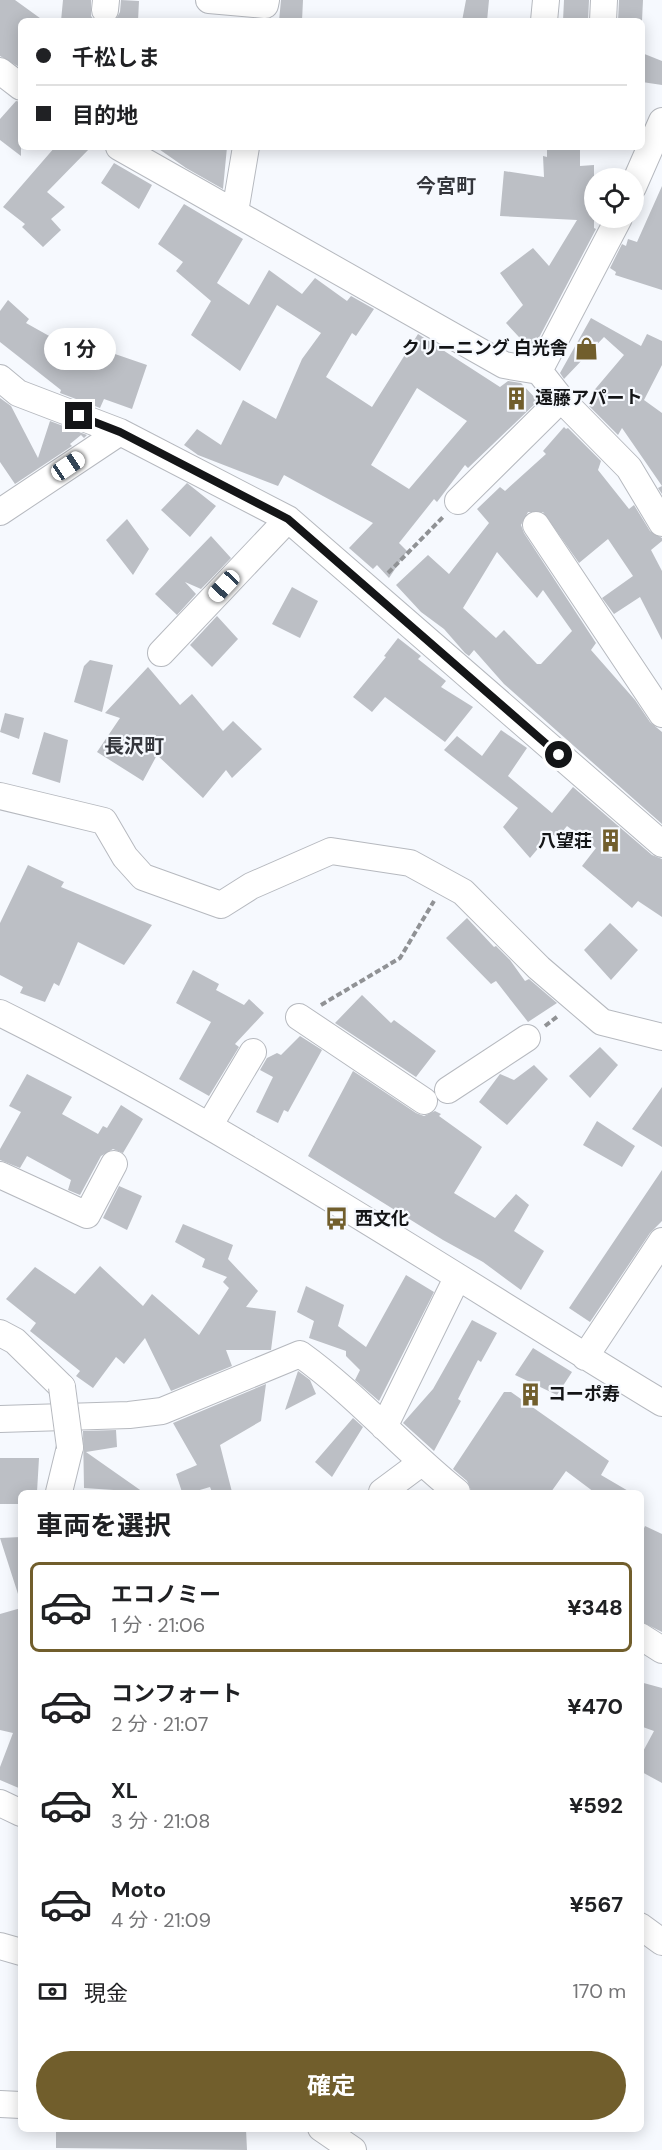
<!DOCTYPE html>
<html lang="ja">
<head>
<meta charset="utf-8">
<style>
	:root { --surface:#fff; --page:#f6f6f6; --text:#202124; --muted:#757577; --line:#e0e0e0; --accent:#715e2c }
	body { margin:0; font-family:"DM Sans","Noto Sans JP",sans-serif; background:var(--page); color:var(--text); height:100vh; display:flex; flex-direction:column; font-size:22px; white-space:nowrap }
	* { box-sizing:border-box; margin:0 }
	p { font-size:20px; color:var(--muted) }
	.icon { flex:none; width:33px; height:33px; fill:none; stroke:currentColor; stroke-width:2; stroke-linecap:round; stroke-linejoin:round }
	.map { position:relative; flex:1; overflow:hidden }
	.drawer { position:absolute; left:18px; top:1490px; width:626px; height:642px; display:flex; flex-direction:column; background:var(--surface); border-radius:9px; box-shadow:0 3px 15px #0003 }
	.drawer>* { flex:none }
	.banner { position:absolute; left:18px; top:18px; width:627px; height:132px; border-radius:9px; box-shadow:0 3px 15px #0003; display:grid; align-content:center; height:132px; padding:0 18px; background:var(--surface) }
	.controls { position:absolute; left:584px; top:168px; display:grid; gap:12px }
	.controls a { display:grid; place-items:center; width:60px; height:60px; border-radius:50%; background:var(--surface); box-shadow:0 3px 15px #0003; font-size:30px }
	.end { position:absolute; width:27px; height:27px; margin:-14px; border:8px solid #141517; background:#fff; box-shadow:0 0 0 3px #fff }
	.from { border-radius:50% }
	.bubble { position:absolute; height:42px; border-radius:21px; background:var(--surface); box-shadow:0 3px 15px #0003; font-size:20px; font-weight:700; line-height:42px; text-align:center }
	.car { position:absolute; width:18px; height:36px; margin:-18px -9px; border-radius:8px; box-shadow:0 0 4px 2px #0007; background:linear-gradient(#fff 24%,#345 0 40%,#fff 0 76%,#345 0 86%,#fff 0) }
	.banner b { display:flex; align-items:center; gap:21px; height:57px; font-size:22px }
	.banner b+b { border-top:2px solid var(--line) }
	.banner i { width:15px; height:15px; background:var(--text) }
	ul { padding:0; list-style:none }
	li { display:flex; align-items:center; gap:18px; height:90px; margin:0 12px 9px; padding:0 6px; border:3px solid transparent; border-radius:9px }
	li div { flex:1 }
	li b { display:block; font-size:22px }
	li em { font-style:normal; font-weight:700 }
	li.selected { border-color:var(--accent) }
	li>.icon { width:54px; height:54px; stroke-width:1.5 }
	h2 { padding:0 18px; font-size:27px; line-height:72px }
	.pay { display:flex; align-items:center; gap:15px; height:66px; padding:0 18px; font-size:22px }
	.pay p { margin-inline-start:auto }
	.cta { display:flex; gap:12px; margin-top:auto; padding:12px 18px }
	.cta a { flex:1; height:69px; border-radius:36px; background:var(--accent); color:#fff; font-size:24px; font-weight:700; line-height:69px; text-align:center }
	.map>svg:first-child { display:block }
	.building { fill:#bcbfc5; fill-rule:evenodd }
	.lines { fill:none; stroke-linecap:round; stroke-linejoin:round }
	.minor-casing { stroke:#b6b9bf; stroke-width:28 }
	.path { stroke:#909295; stroke-width:4; stroke-dasharray:6 3; stroke-linecap:butt }
	.minor { stroke:#fff; stroke-width:26 }
	.minor-bridge-casing { stroke:#b6b9bf; stroke-width:28; stroke-linecap:butt }
	.minor-bridge { stroke:#fff; stroke-width:26 }
	.route { stroke:#141517; stroke-width:8 }
	.labels { text-anchor:middle; stroke-width:4.5; stroke-linejoin:round; paint-order:stroke }
	.poi-label { font-size:18px; font-weight:bold; fill:#141517; stroke:#f6f9fe; text-anchor:start }
	.neighbourhood-label { font-size:20px; font-weight:bold; fill:#35373d; stroke:#f6f9fe }
</style>
</head>
<body>
<div class="map">
<svg width="662" height="2150" viewBox="0 0 662 2150">
	<rect width="100%" height="100%" fill="#f6f9fe"/>
	<!-- building -->
	<path class="building" d="M0,0H15L44,21H21V68L0,56Z
		M63,0H91V16L95,21H61Z
		M121,0L139,1L138,21H115L120,12Z
		M281,0H303L302,21H279Z
		M466,0H489L487,21H462Z
		M564,0H589L588,21H563Z
		M619,0H643L642,21H618Z
		M642,53L662,61V85L642,82Z
		M16,101L21,102V156L0,140V119Z
		M55,147H91L47,192L65,207L51,219L61,230L43,247L22,227L25,224L3,207Z
		M156,147H227L223,189L186,168Z
		M547,147H580V166L594,165V228L596,229L532,351L506,323L523,305L500,273L533,248L549,266L577,220L500,216L504,171L544,177L543,156L547,157Z
		M114,163L152,185L139,209L101,183Z
		M662,186V290L615,275L616,272L610,268L622,244L626,246L628,239L637,242Z
		M184,204L243,239L217,283L249,305L269,270L302,294L315,278L347,301L351,296L374,309L356,336L352,333L326,377L372,407L418,334L500,387L508,381L521,383L538,401L468,468L465,465L437,502L434,499L399,543L407,551L389,578L377,565L373,569L349,548L373,523L284,475L278,486L198,455L184,445L197,429L221,445L243,400L276,419L302,359L321,333L277,305L240,371L191,335L211,301L176,271L183,262L158,244ZM417,388L467,421L409,489L371,465Z
		M8,300L29,319L26,323L76,351L80,342L147,365L132,409L104,399L100,408L60,393L61,390L0,342V311Z
		M591,318L641,346L647,334L662,341V365L644,400L662,413V494L658,488L662,486L622,428L618,435L589,406L598,398L591,394L624,355L604,337L564,379L560,373Z
		M0,398L11,406L38,458L50,421L87,435L84,438L81,435L70,444L72,446L15,484L0,462Z
		M564,427L566,429L568,428L601,461L598,470L629,509L634,505L650,531L662,538V541L651,550L662,571V640L640,597L614,614L602,598L633,576L608,539L579,563L543,512H528L521,525L524,533L596,643L591,650L635,700L650,722L662,732V824L504,684L474,650L469,656L465,653L444,629L421,612L396,585L428,555L449,574L489,523L477,509L500,487L505,491L546,454L543,451ZM497,552L537,598L543,590L572,631L541,664H537L504,630L496,638L463,608Z
		M187,483L216,506L190,537L161,510Z
		M127,519L149,549L133,575L106,540Z
		M211,536L231,558L201,589L185,582L196,594L177,615L155,594Z
		M292,587L318,601L300,638L272,624Z
		M217,616L238,639L212,667L190,645Z
		M398,638L421,656L418,659L446,681L441,687L473,707L445,742L385,697L372,712L353,697L386,657L384,656Z
		M90,660L113,665L102,712L74,702L84,666Z
		M148,667L180,705L192,694L223,731L233,721L262,749L232,778L226,770L203,798L157,755L143,781L97,752L120,718L105,713Z
		M5,713L24,718L19,739L0,732Z
		M501,730L527,748L508,776L552,813L573,787L652,855L662,859V917L638,901L632,908L582,866L596,848L567,826L557,838L551,833L530,858L503,827L518,808L444,750L457,736L482,756Z
		M44,732L68,740L60,783L32,774Z
		M28,865L64,882L61,887L152,925L124,965L78,942L59,986L54,983L45,1002L20,993L23,987L0,975V923Z
		M467,918L494,947L496,946L510,960L525,981L529,979L557,1003L528,1022L496,981L491,984L446,938Z
		M610,923L638,950L611,980L584,950Z
		M193,970L219,984L216,990L244,1005L249,999L264,1013L235,1044L239,1047L209,1096L179,1079L211,1022L176,1003Z
		M362,995L391,1023L394,1020L436,1051L416,1077L335,1023Z
		M300,1036L322,1050L288,1112L284,1110L278,1123L256,1112L273,1077L260,1070L267,1058L277,1053L281,1055Z
		M600,1047L618,1065L590,1098L569,1076Z
		M534,1065L548,1079L507,1125L479,1102L500,1074L514,1080Z
		M353,1071L416,1113L424,1116L435,1111L441,1114L439,1116L482,1147L454,1193L495,1218L516,1194L529,1205L514,1231L544,1251L521,1290L483,1262L443,1240L308,1156Z
		M27,1074L72,1097L62,1114L98,1134L103,1126L107,1128L121,1105L143,1119L123,1153L113,1149L101,1156L80,1195L68,1190L71,1180L27,1156L20,1168L0,1160V1149L21,1112L9,1106Z
		M662,1087V1147L632,1129Z
		M597,1121L635,1146L622,1167L583,1145Z
		M662,1170V1221L650,1233L590,1322L569,1308Z
		M119,1186L142,1196L127,1230L103,1218Z
		M183,1224L233,1245L228,1259L258,1291L246,1307L276,1311L271,1350H226L232,1366L171,1391L145,1338L124,1364L116,1357L93,1388L76,1376L80,1371L30,1331L36,1323L6,1299L35,1267L75,1294L100,1266L143,1306L152,1294L199,1335L229,1288L223,1282L227,1277L202,1267L205,1259L175,1242Z
		M406,1275L434,1292L379,1401L355,1380L360,1370L346,1356V1351L309,1338L314,1321L297,1312L306,1286L344,1305L338,1326L366,1347Z
		M472,1320L497,1333L481,1362L478,1360L458,1399L461,1401L434,1451L403,1423L433,1389Z
		M533,1348L572,1372L557,1395L515,1375Z
		M298,1371L310,1380L316,1394L285,1410Z
		M266,1384L261,1421L220,1445L232,1492H212L210,1487L193,1492H182L176,1474L197,1465L173,1423Z
		M504,1392H511L609,1461L601,1475L630,1492H594L566,1471L551,1492H472L467,1481L453,1469Z
		M353,1418L363,1427L332,1477L315,1462Z
		M116,1430L117,1447L86,1452L143,1492L84,1488L83,1431Z
		M0,1458H39L37,1492H21V1504H0Z
		M645,1526L662,1534V1632L640,1621V1537Z
		M21,1537V1593L18,1594L0,1538Z
		M21,1608V1789L0,1780V1767L13,1733L0,1730V1614Z
		M640,1682L662,1688V1783L640,1771V1757L654,1731L640,1726Z
		M56,2128L246,2129L247,2150L56,2148Z"/>
	<g class="lines">
		<defs>
			<path id="minor" d="M209,0L265,5L266,0
				M105,10L106,0
				M544,21L546,0
				M603,21L604,0
				M0,71L21,87
				M119,147L504,365L539,371L561,399L629,468L662,523
				M633,187L662,121
				M235,212L246,147
				M539,371L619,218
				M0,378L18,393L120,432L288,519L662,844
				M458,501L561,399
				M0,512L120,432
				M536,525L662,714
				M161,653L288,519
				M0,796L104,821L125,857L143,877L221,905L251,886L331,851L410,863L463,892L539,968L602,1022L662,1037
				M0,1013C229,1127 443,1270 662,1403
				M299,1017L424,1101
				M448,1090L527,1038
				M209,1126L253,1052
				M0,1175L87,1215L114,1164
				M0,1333L15,1341L62,1387
				M585,1357L662,1241
				M0,1419L129,1415L162,1411L300,1354C357,1395 402,1448 457,1492
				M384,1427L457,1278
				M59,1492L70,1447
				M382,1492L421,1463
				M640,1636L662,1650
				M0,1803L21,1813
				M640,1926L662,1942
				M0,1946L21,1952
				M0,2104L21,2105
				M321,2128L353,2150"/>
		</defs>
		<!-- minor casing -->
		<use href="#minor" class="minor-casing"/>
		<!-- path -->
		<path class="path" d="M388,573L443,517
			M321,1005L400,958L434,901
			M545,1026L558,1016"/>
		<!-- minor -->
		<use href="#minor" class="minor"/>
		<defs>
			<path id="minor-bridge" d="M62,1387L70,1447"/>
		</defs>
		<!-- minor-bridge casing -->
		<use href="#minor-bridge" class="minor-bridge-casing"/>
		<!-- minor-bridge -->
		<use href="#minor-bridge" class="minor-bridge"/>
	</g>
	<g class="lines">
		<!-- route -->
		<path class="route" d="M79,416L120,432L288,519L559,755"/>
	</g>
	<!-- icons -->
	<defs>
		<symbol id="shop-bare" viewBox="-9 -9 18 18"><path d="M-5-2.5h2.3a2.7 3.5 0 0 1 5.4 0H5L5.5 6h-11ZM-1.5-2.5h3a1.5 2.3 0 0 0-3 0Z" fill="#715e2c" stroke="#f6f9fe" stroke-width="2.5" paint-order="stroke"/></symbol>
		<symbol id="building-bare" viewBox="-9 -9 18 18"><path d="M-4-6H4V6H1V3H-1V6H-4ZM-2.5-4.3h1.7v1.8h-1.7ZM.8-4.3h1.7v1.8H.8ZM-2.5-1h1.7V.8h-1.7ZM.8-1h1.7V.8H.8Z" fill="#715e2c" stroke="#f6f9fe" stroke-width="2.5" paint-order="stroke"/></symbol>
		<symbol id="bus-bare" viewBox="-9 -9 18 18"><path d="M-5-6H5V4H4V6H2V4H-2V6H-4V4H-5ZM-3.5-4V0h7V-4ZM-3.5 1.2v1.5H-2V1.2ZM2 1.2v1.5H3.5V1.2Z" fill="#715e2c" stroke="#f6f9fe" stroke-width="2.5" paint-order="stroke"/></symbol>
	</defs>
	<g fill-rule="evenodd">
		<use href="#shop-bare" x="570" y="332" width="33" height="33"/>
		<use href="#building-bare" x="500" y="382" width="33" height="33"/>
		<use href="#building-bare" x="594" y="824" width="33" height="33"/>
		<use href="#bus-bare" x="320" y="1202" width="33" height="33"/>
		<use href="#building-bare" x="514" y="1378" width="33" height="33"/>
	</g>
	<g class="labels">
		<!-- poi labels -->
		<g class="poi-label">
			<text x="568" y="354" text-anchor="end">クリーニング 白光舎</text>
			<text x="535" y="404">遠藤アパート</text>
			<text x="592" y="847" text-anchor="end">八望荘</text>
			<text x="355" y="1225">西文化</text>
			<text x="548" y="1400">コーポ寿</text>
		</g>
		<!-- neighbourhood labels -->
		<g class="neighbourhood-label">
			<text x="446" y="193">今宮町</text>
			<text x="134" y="753">長沢町</text>
		</g>
	</g>
</svg>
<div class="controls">
<a><svg class="icon" aria-label="locate" viewBox="0 0 24 24"><circle cx="12" cy="12" r="6"/><path d="M12 2v4M12 18v4M2 12h4M18 12h4"/></svg></a>
</div>
<i class="end from" style="left:559px;top:755px"></i>
<i class="end" style="left:79px;top:416px"></i>
<div class="bubble" style="left:44px;top:328px;width:72px">1 分</div>
<i class="car" style="left:68px;top:466px;rotate:56deg"></i>
<i class="car" style="left:224px;top:586px;rotate:223deg"></i>
<div class="banner">
<b><i class="from"></i>千松しま</b>
<b><i></i>目的地</b>
</div>
<section class="drawer">
<h2>車両を選択</h2>
<ul>
<li class="selected"><svg class="icon" aria-label="car" viewBox="0 0 24 24"><path d="M5 17H2v-5l4-1 3-4h7l3 4 3 1v5h-3M9 17h6M6 11h13"/><circle cx="7" cy="17" r="2"/><circle cx="17" cy="17" r="2"/></svg><div><b>エコノミー</b><p>1 分 · 21:06</p></div><em>¥348</em></li>
<li><svg class="icon" aria-label="car" viewBox="0 0 24 24"><path d="M5 17H2v-5l4-1 3-4h7l3 4 3 1v5h-3M9 17h6M6 11h13"/><circle cx="7" cy="17" r="2"/><circle cx="17" cy="17" r="2"/></svg><div><b>コンフォート</b><p>2 分 · 21:07</p></div><em>¥470</em></li>
<li><svg class="icon" aria-label="car" viewBox="0 0 24 24"><path d="M5 17H2v-5l4-1 3-4h7l3 4 3 1v5h-3M9 17h6M6 11h13"/><circle cx="7" cy="17" r="2"/><circle cx="17" cy="17" r="2"/></svg><div><b>XL</b><p>3 分 · 21:08</p></div><em>¥592</em></li>
<li><svg class="icon" aria-label="car" viewBox="0 0 24 24"><path d="M5 17H2v-5l4-1 3-4h7l3 4 3 1v5h-3M9 17h6M6 11h13"/><circle cx="7" cy="17" r="2"/><circle cx="17" cy="17" r="2"/></svg><div><b>Moto</b><p>4 分 · 21:09</p></div><em>¥567</em></li>
</ul>
<div class="pay"><svg class="icon" aria-label="cash" viewBox="0 0 24 24"><path d="M3 7h18v10H3z"/><circle cx="12" cy="12" r="2"/></svg>現金<p>170 m</p></div>
<div class="cta"><a>確定</a></div>
</section>
</div>
</body>
</html>
